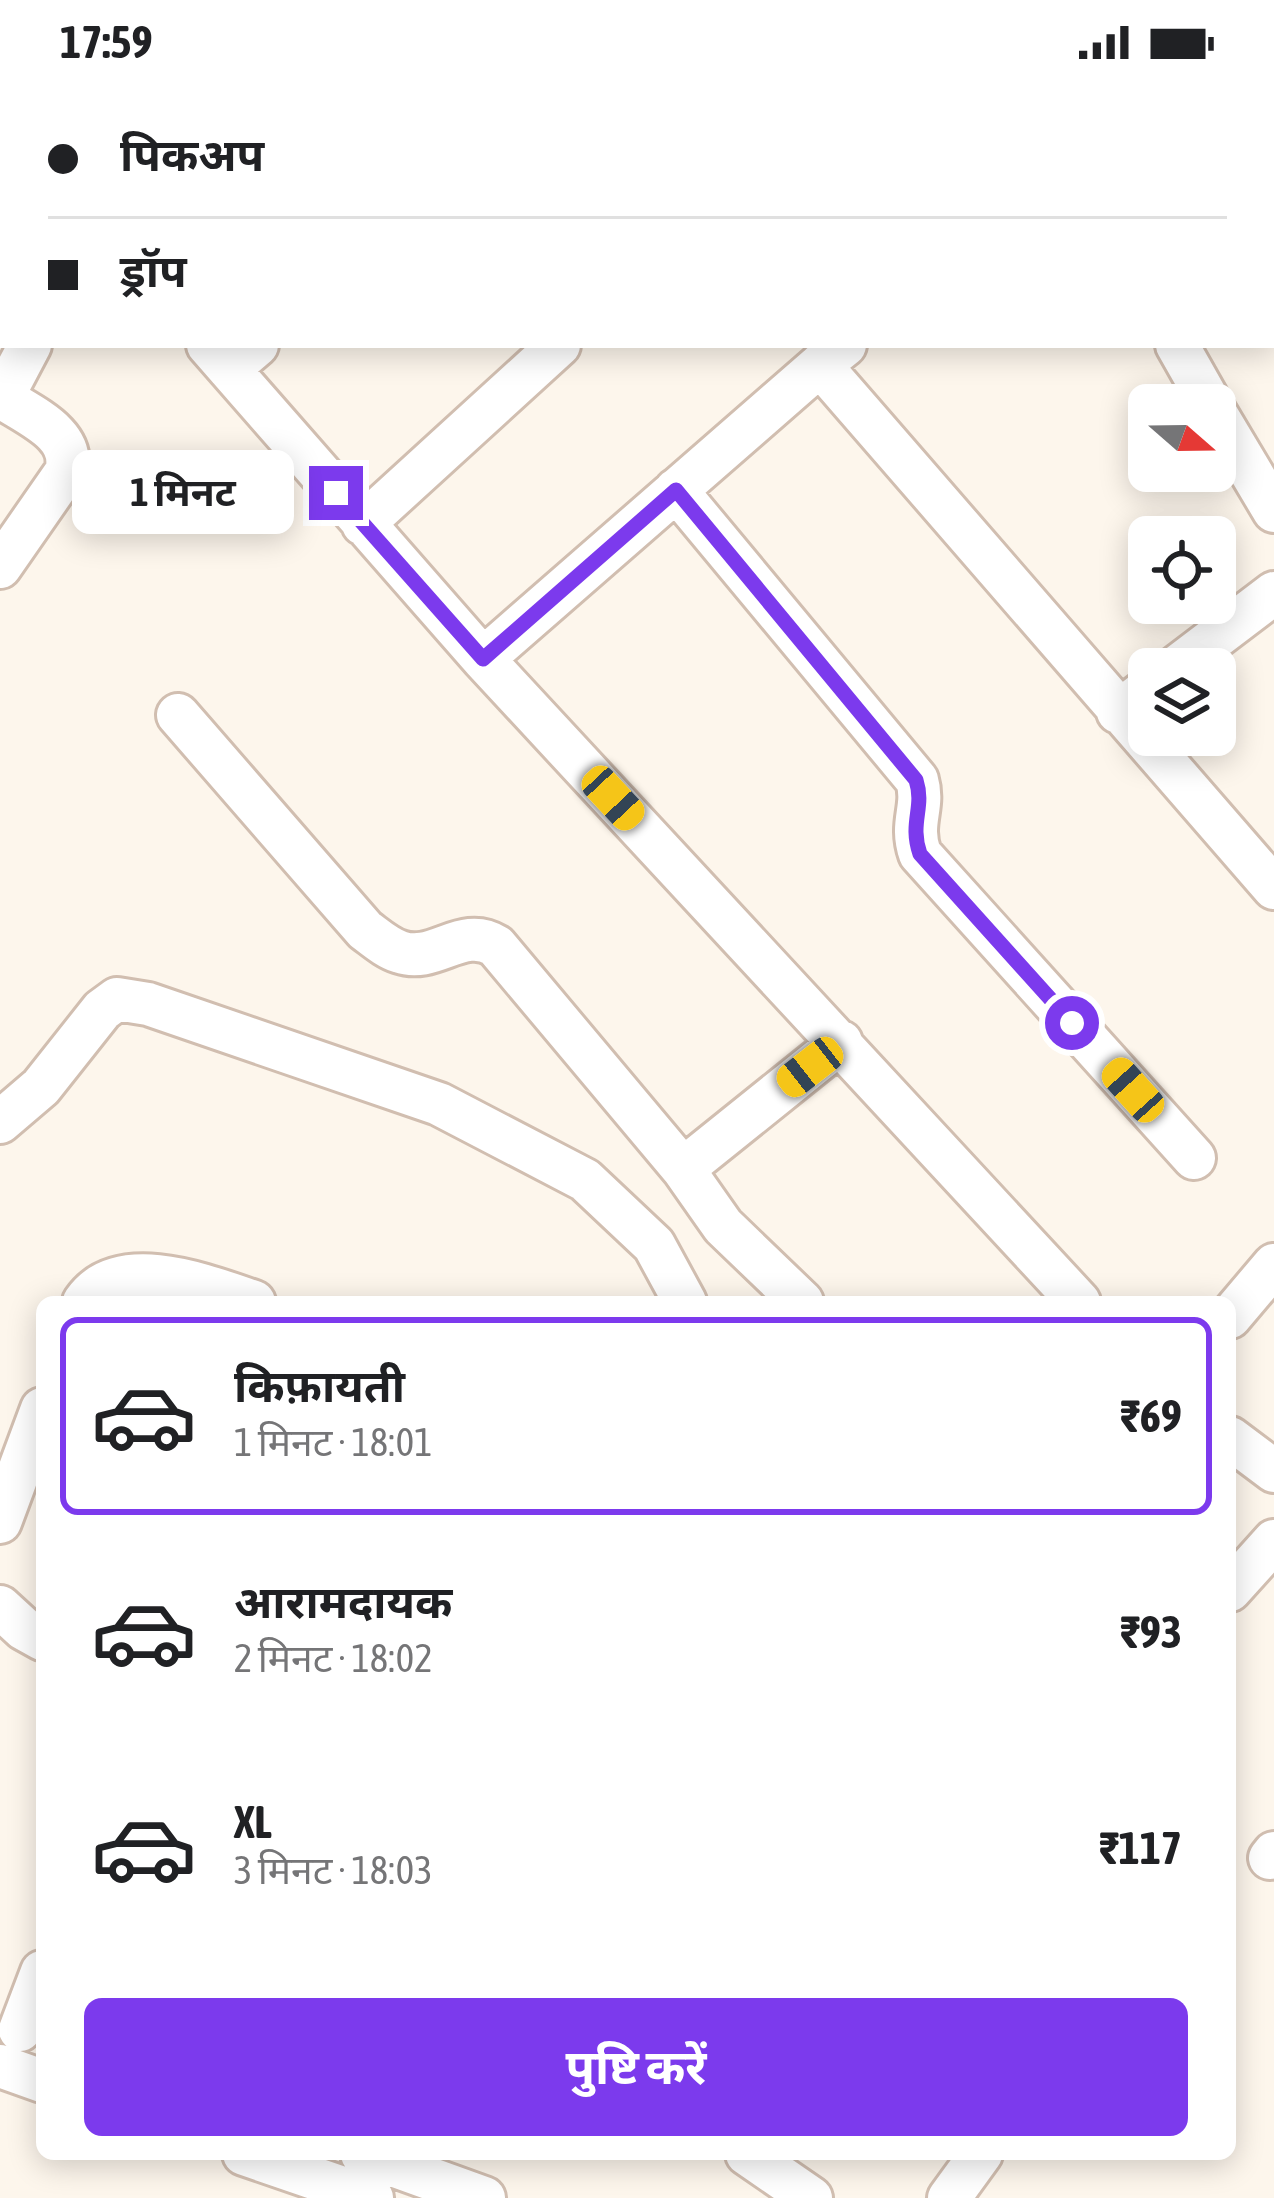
<!DOCTYPE html>
<html lang="hi">
<head>
<meta charset="utf-8">
<style>
	:root { --surface:#fff; --page:#f6f6f6; --text:#202124; --muted:#757577; --line:#e0e0e0; --accent:#7c3aed }
	body { margin:0; font-family:"Asap Condensed","Noto Sans Devanagari",sans-serif; background:var(--page); color:var(--text); height:100vh; display:flex; flex-direction:column; font-size:45px; white-space:nowrap }
	* { box-sizing:border-box; margin:0 }
	p { font-size:39px; color:var(--muted) }
	.icon { flex:none; width:66px; height:66px; fill:none; stroke:currentColor; stroke-width:2; stroke-linecap:round; stroke-linejoin:round }
	.map { position:relative; flex:1; overflow:hidden }
	.panel { position:absolute; left:36px; top:1212px; width:1200px; height:864px; display:flex; flex-direction:column; background:var(--surface); border-radius:18px; box-shadow:0 6px 30px #0003 }
	.panel>* { flex:none }
	.top-card { position:absolute; left:0px; top:0px; width:1275px; height:264px; box-shadow:0 6px 30px #0003; display:grid; align-content:center; height:264px; padding:0 48px; background:var(--surface) }
	.needle { width:78px; rotate:110deg }
	.buttons { position:absolute; left:1128px; top:300px; display:grid; gap:24px }
	.buttons a { display:grid; place-items:center; width:108px; height:108px; border-radius:18px; background:var(--surface); box-shadow:0 6px 30px #0003; font-size:60px }
	.end { position:absolute; width:54px; height:54px; margin:-27px; border:15px solid #7c3aed; background:#fff; box-shadow:0 0 0 6px #fff }
	.from { border-radius:50% }
	.bubble { position:absolute; height:84px; border-radius:18px; background:var(--surface); box-shadow:0 6px 30px #0003; font-size:39px; font-weight:700; line-height:84px; text-align:center }
	.car { position:absolute; width:36px; height:72px; margin:-36px -18px; border-radius:15px; box-shadow:0 0 9px 3px #0007; background:linear-gradient(#f5c518 24%,#345 0 40%,#f5c518 0 76%,#345 0 86%,#f5c518 0) }
	.top-card b { display:flex; align-items:center; gap:42px; height:114px; font-size:45px }
	.top-card b+b { border-top:3px solid var(--line) }
	.top-card i { width:30px; height:30px; background:var(--text) }
	ul { padding:21px 0 0; list-style:none }
	li { display:flex; align-items:center; gap:36px; height:198px; margin:0 24px 18px; padding:0 24px; border:6px solid transparent; border-radius:18px }
	li div { flex:1 }
	li b { display:block; font-size:45px }
	li em { font-style:normal; font-weight:700 }
	li.active { border-color:var(--accent) }
	li>.icon { width:108px; height:108px; stroke-width:1.5 }
	.action { display:flex; gap:24px; margin-top:auto; padding:24px 48px }
	.action a { flex:1; height:138px; border-radius:18px; background:var(--accent); color:#fff; font-size:48px; font-weight:700; line-height:138px; text-align:center }
	.status { display:flex; justify-content:space-between; align-items:center; height:84px; padding:0 60px; background:var(--surface); direction:ltr }
	.status svg { height:33px; fill:currentColor }
	.map>svg:first-child { display:block }
	.lines { fill:none; stroke-linecap:round; stroke-linejoin:round }
	.minor-casing { stroke:#d1beb0; stroke-width:48 }
	.minor { stroke:#fff; stroke-width:42 }
	.route { stroke:#7c3aed; stroke-width:15 }
</style>
</head>
<body>
<div class="status"><b>17:59</b><svg viewBox="0 0 49 12"><path d="M0 12V9h3v3zM5 12V6h3v6zM10 12V3h3v9zM15 12V0h3v12zM26 1h20v11H26zM47 4h2v5h-2z"/></svg></div>
<div class="map">
<svg width="1274" height="2114" viewBox="0 0 1274 2114">
	<rect width="100%" height="100%" fill="#fdf6ec"/>
	<g class="lines">
		<defs>
			<path id="minor" d="M181,0L184,3
				M355,3L362,0
				M630,3L635,0
				M852,3L856,0
				M1094,3L1096,0
				M0,37L3,40
				M208,261L483,575L1079,1218
				M845,261L820,281L1274,804
				M1177,261L1211,321
				M229,285L257,261
				M0,312C27,331 77,349 66,388L0,483
				M2,314L30,261
				M1215,328L1274,427
				M676,406L917,696C925,724 909,738 920,770L1194,1074
				M363,440L559,261
				M483,575L820,281
				M1174,585L1274,509
				M1118,628L1149,604
				M178,631L365,846C376,854 387,864 400,868C435,880 462,841 496,862L683,1085L723,1142L802,1218
				M0,1038L41,1003L102,926L117,915L148,920L439,1020L585,1096L654,1161L685,1218
				M683,1085L841,958
				M84,1218C119,1167 207,1202 254,1218
				M1230,1233L1274,1181
				M1230,1354L1274,1387
				M0,1438L42,1325
				M1230,1506L1274,1457
				M0,1523L24,1545L42,1555
				M1270,1774L1274,1769
				M20,1946L42,1888
				M0,1982L42,1997
				M244,2070L372,2114
				M362,2070L484,2114
				M747,2070L811,2114
				M949,2114L981,2070"/>
		</defs>
		<!-- minor casing -->
		<use href="#minor" class="minor-casing"/>
		<!-- minor -->
		<use href="#minor" class="minor"/>
	</g>
	<g class="lines">
		<!-- route -->
		<path class="route" d="M336,409L483,575L676,406L916,696C925,724 909,738 920,770L1072,939"/>
	</g>
</svg>
<div class="buttons">
<a><svg class="needle" viewBox="-14 -14 28 28"><path d="M0-13l5 13h-10z" fill="#e53935"/><path d="M0 13l5-13h-10z" fill="#757577"/></svg></a>
<a><svg class="icon" aria-label="locate" viewBox="0 0 24 24"><circle cx="12" cy="12" r="6"/><path d="M12 2v4M12 18v4M2 12h4M18 12h4"/></svg></a>
<a><svg class="icon" aria-label="layers" viewBox="0 0 24 24"><path d="M12 4l9 5-9 5-9-5zM3 14l9 5 9-5"/></svg></a>
</div>
<i class="end from" style="left:1072px;top:939px"></i>
<i class="end" style="left:336px;top:409px"></i>
<div class="bubble" style="left:72px;top:366px;width:222px">1 मिनट</div>
<i class="car" style="left:613px;top:714px;rotate:137deg"></i>
<i class="car" style="left:810px;top:983px;rotate:232deg"></i>
<i class="car" style="left:1133px;top:1006px;rotate:318deg"></i>
<div class="top-card">
<b><i class="from"></i>पिकअप</b>
<b><i></i>ड्रॉप</b>
</div>
<section class="panel">
<ul>
<li class="active"><svg class="icon" aria-label="car" viewBox="0 0 24 24"><path d="M5 17H2v-5l4-1 3-4h7l3 4 3 1v5h-3M9 17h6M6 11h13"/><circle cx="7" cy="17" r="2"/><circle cx="17" cy="17" r="2"/></svg><div><b>किफ़ायती</b><p>1 मिनट · 18:01</p></div><em>₹69</em></li>
<li><svg class="icon" aria-label="car" viewBox="0 0 24 24"><path d="M5 17H2v-5l4-1 3-4h7l3 4 3 1v5h-3M9 17h6M6 11h13"/><circle cx="7" cy="17" r="2"/><circle cx="17" cy="17" r="2"/></svg><div><b>आरामदायक</b><p>2 मिनट · 18:02</p></div><em>₹93</em></li>
<li><svg class="icon" aria-label="car" viewBox="0 0 24 24"><path d="M5 17H2v-5l4-1 3-4h7l3 4 3 1v5h-3M9 17h6M6 11h13"/><circle cx="7" cy="17" r="2"/><circle cx="17" cy="17" r="2"/></svg><div><b>XL</b><p>3 मिनट · 18:03</p></div><em>₹117</em></li>
</ul>
<div class="action"><a>पुष्टि करें</a></div>
</section>
</div>
</body>
</html>
